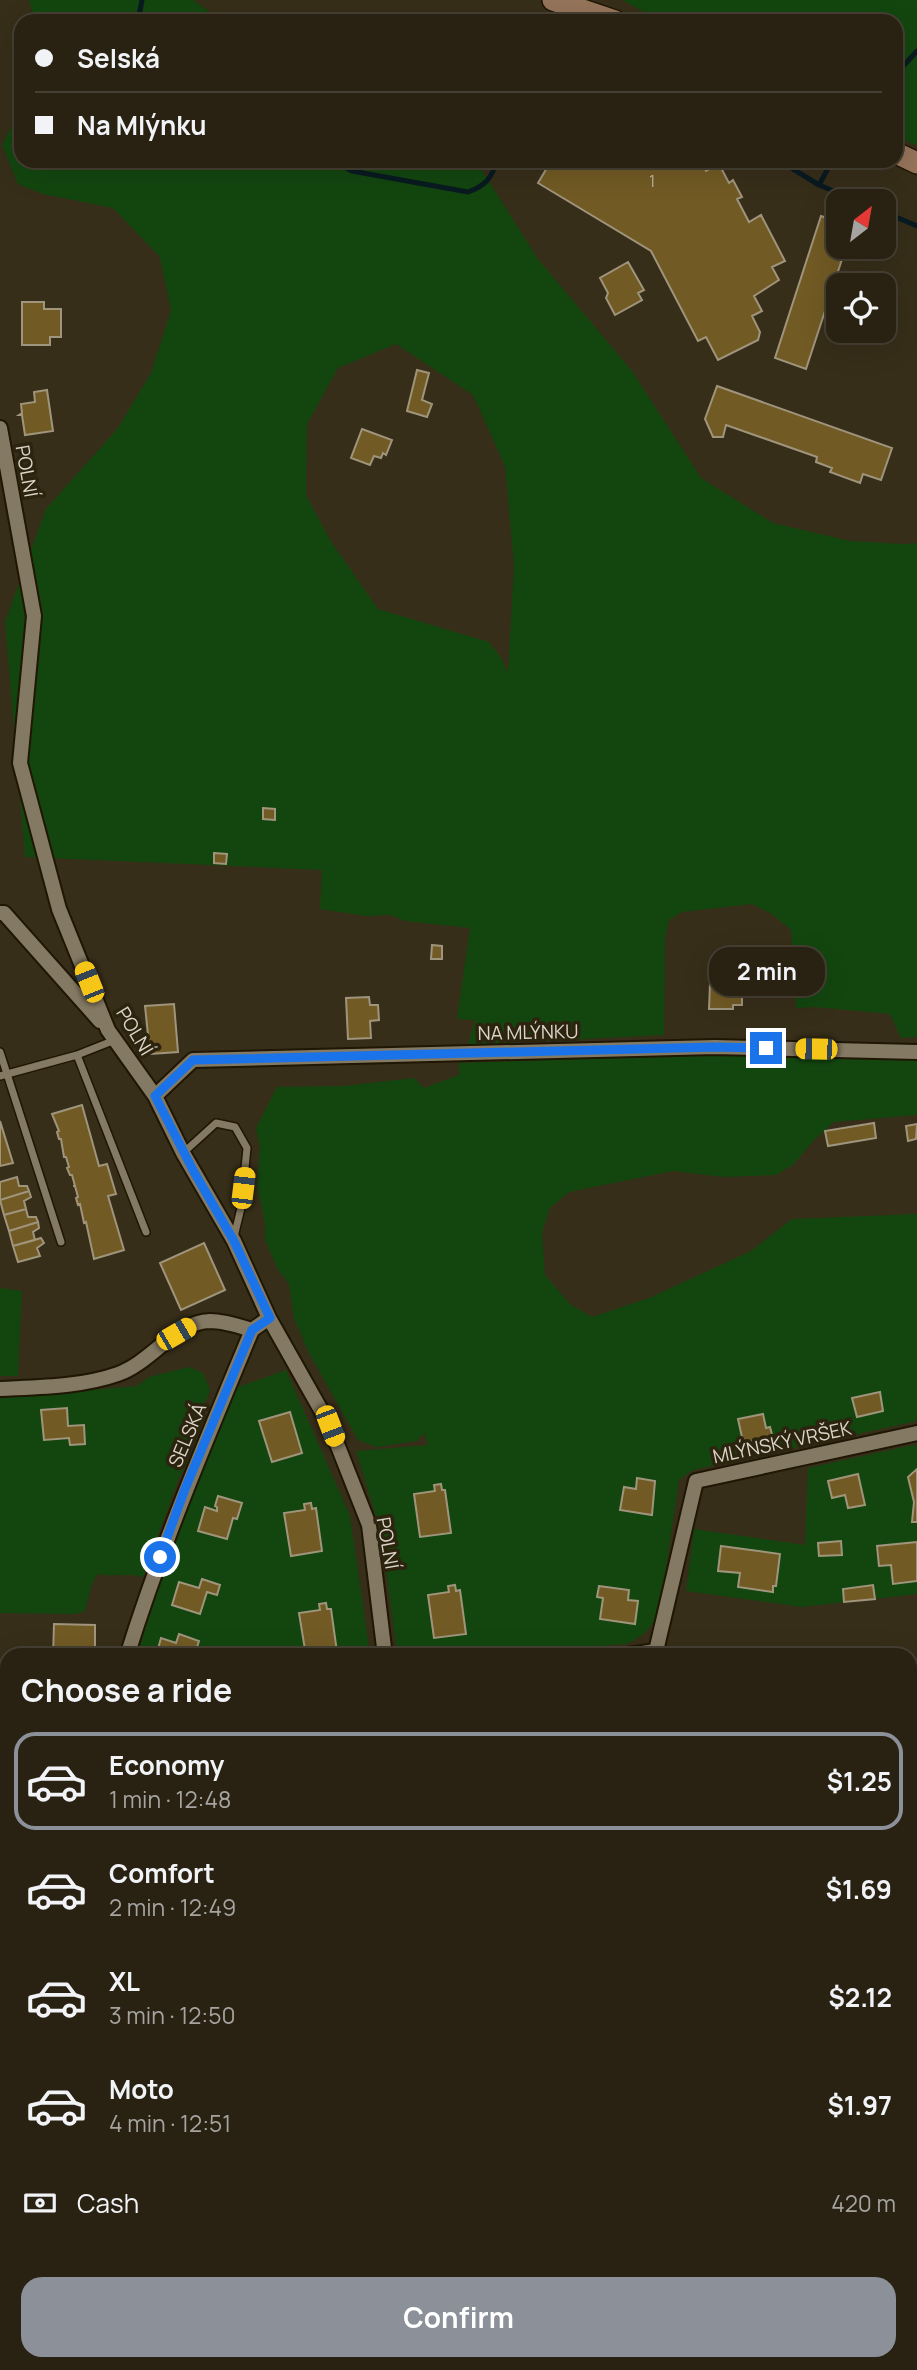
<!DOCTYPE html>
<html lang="en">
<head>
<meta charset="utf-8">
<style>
	:root { --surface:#292213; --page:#352f21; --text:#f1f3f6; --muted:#a5a4a0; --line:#453f33; --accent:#8c9099 }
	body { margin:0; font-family:Manrope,sans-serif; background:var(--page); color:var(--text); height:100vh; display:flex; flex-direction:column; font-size:26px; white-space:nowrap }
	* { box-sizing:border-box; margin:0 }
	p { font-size:23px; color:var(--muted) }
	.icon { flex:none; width:38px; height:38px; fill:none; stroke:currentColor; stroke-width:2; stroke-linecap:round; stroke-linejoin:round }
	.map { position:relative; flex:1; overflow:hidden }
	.drawer { position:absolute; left:0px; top:1648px; width:917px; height:723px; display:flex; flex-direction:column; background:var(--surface); border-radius:21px 21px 0 0; box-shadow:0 7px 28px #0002,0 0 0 2px var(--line) }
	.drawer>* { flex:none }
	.hud { position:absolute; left:14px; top:14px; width:889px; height:154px; border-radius:21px; box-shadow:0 7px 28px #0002,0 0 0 2px var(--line); display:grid; align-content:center; height:154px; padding:0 21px; background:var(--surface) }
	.needle { width:46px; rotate:31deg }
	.buttons { position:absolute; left:826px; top:189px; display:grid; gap:14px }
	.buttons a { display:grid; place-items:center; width:70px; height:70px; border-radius:14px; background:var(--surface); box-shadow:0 7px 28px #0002,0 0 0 2px var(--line); font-size:35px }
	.end { position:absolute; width:32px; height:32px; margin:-16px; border:9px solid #1a73e8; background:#fff; box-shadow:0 0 0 4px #fff }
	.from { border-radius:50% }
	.bubble { position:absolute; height:49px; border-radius:21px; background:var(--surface); box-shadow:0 7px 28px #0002,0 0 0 2px var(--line); font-size:23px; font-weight:700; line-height:49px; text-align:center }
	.car { position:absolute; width:21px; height:42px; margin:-21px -10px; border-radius:9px; box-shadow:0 0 5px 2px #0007; background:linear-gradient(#f5c518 24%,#345 0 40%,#f5c518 0 76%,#345 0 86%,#f5c518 0) }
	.hud b { display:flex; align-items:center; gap:24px; height:66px; font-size:26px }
	.hud b+b { border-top:2px solid var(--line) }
	.hud i { width:18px; height:18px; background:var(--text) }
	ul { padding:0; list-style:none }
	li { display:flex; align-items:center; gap:21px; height:98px; margin:0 14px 10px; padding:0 7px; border:4px solid transparent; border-radius:21px }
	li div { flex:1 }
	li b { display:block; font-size:26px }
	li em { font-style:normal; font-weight:700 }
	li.selected { border-color:var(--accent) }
	li>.icon { width:63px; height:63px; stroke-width:1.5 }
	h2 { padding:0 21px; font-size:32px; line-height:84px }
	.pay { display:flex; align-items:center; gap:18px; height:77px; padding:0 21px; font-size:26px }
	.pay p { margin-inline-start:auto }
	.action { display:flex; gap:14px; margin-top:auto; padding:14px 21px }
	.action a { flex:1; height:80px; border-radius:21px; background:var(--accent); color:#fff; font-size:28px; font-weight:700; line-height:80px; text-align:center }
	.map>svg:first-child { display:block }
	.green { fill:#13460f; fill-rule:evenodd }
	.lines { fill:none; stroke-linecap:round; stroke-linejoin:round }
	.stream { stroke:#091a21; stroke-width:5 }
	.building { fill:#715a24; stroke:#9f947c; stroke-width:2 }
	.lane-casing { stroke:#1f1603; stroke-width:10 }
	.street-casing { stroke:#1f1603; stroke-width:18 }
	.secondary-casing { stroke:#1f1603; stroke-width:24 }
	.lane { stroke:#847962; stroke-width:7 }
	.street { stroke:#847962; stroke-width:14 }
	.secondary { stroke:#95745a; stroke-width:21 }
	.route { stroke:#1a73e8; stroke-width:9 }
	.labels { text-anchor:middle; stroke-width:7; stroke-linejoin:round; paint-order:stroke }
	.number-label { font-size:16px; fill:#c0b6a0 }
	.street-label { font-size:19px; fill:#dbd5c9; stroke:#2d240f }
</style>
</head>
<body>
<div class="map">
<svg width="917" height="2370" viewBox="0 0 917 2370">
	<rect width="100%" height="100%" fill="#372e19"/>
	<!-- green -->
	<path class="green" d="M29,0H193L223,21H35Z
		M622,0H917V146L896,136V21H661Z
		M21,108V161H470L479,166L538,259L632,371L701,478L773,523L850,541L903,544L917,543V1037L901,1038L890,1014L815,1007L796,1008L791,930L772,914L752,904L682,912L669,920L665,937L664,1035L468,1045L475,1020L457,1019L470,928L405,921L391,915L366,916L320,909L322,870L25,857L5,622L46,509L118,428L151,373L171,311L160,257L113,208L43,194L18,184L2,145ZM396,344L473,395L505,466L514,565L508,673L502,659L489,642L378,609L330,540L306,495L307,424L338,368Z
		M725,1054L917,1058V1115L834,1122L814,1140L793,1165L776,1175L723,1177L673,1171L569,1192L550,1208L542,1232L545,1275L571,1305L592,1317L649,1298L751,1251L792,1219L917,1214V1421L693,1470L679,1480L660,1608C653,1627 645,1635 627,1644L486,1655H407L397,1651L381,1533L356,1451L428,1445L424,1433L417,1441L377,1447L358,1440L308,1351L294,1318L289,1284L277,1268L265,1240V1224L257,1184L260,1148L256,1128L277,1087L343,1086L414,1078L424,1088L459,1075V1063Z
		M0,1288L22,1291L18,1376H0Z
		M189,1367L203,1373L210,1390L185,1455L188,1461L178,1480L143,1577C127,1573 114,1577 98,1574C89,1584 90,1600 84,1612L73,1614L0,1613V1398L137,1386L149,1377Z
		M286,1370L350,1516L370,1655L137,1656C164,1565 198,1477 233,1389Z
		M913,1445L917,1446V1594L802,1607L686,1591L694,1529L805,1545L808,1468Z
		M910,1677L917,1678V2109L910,2114Z
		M0,1709H7V1951L0,1953Z
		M7,2133V2364H188L191,2370H0V2136Z
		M917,2152V2370H571L568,2364H910V2154Z"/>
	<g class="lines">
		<!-- stream -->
		<path class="stream" d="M138,21L142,0
			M896,74L917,51
			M332,161L352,171L468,192C485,186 491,179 497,161
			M780,161L819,185L858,201
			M819,185L832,161
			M884,212L917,226"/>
	</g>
	<!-- building -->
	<path class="building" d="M551,161H701L706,171L719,164L729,183L733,180L742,197L737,199L749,222L761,215L785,261L772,267L779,280L754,296L762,311L752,316L760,332L758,340L718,360L706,337L698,341L651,251L538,183Z
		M821,216L838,222V247H846L806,369L775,358Z
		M628,262L644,290L638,293L642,300L615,315L606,298L608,293L600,278Z
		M22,302H44V309H61V337H50V345H22Z
		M417,370L429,373L422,400L432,404L427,417L407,411Z
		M717,386L892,448L881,480L863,474L860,483L830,472L832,468L816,462L817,457L726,425L723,437H713L705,419Z
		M47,390L53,431L25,435L22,415H19L22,413L21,404L35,402L34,392Z
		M362,429L392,440L386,455L383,453L381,458L374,456L370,465L351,458Z
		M263,808L275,809V820L263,819Z
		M214,853L227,854L226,864L214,863Z
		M432,945L442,946V959H431Z
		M732,979H742V1005H733V1009H709L710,984H732Z
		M369,997L370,1005H378L379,1020L370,1021L371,1038L348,1039L346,998Z
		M174,1004L178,1052L150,1054L145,1006Z
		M82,1105L99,1166L107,1164L116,1194L108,1196L124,1250L94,1259L86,1222L84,1223L80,1204L78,1205L76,1198L78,1197L75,1186H73H75L72,1175H70L67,1168L69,1167L66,1157H64L61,1139H59L57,1132L59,1131L52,1114Z
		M0,1121L13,1163L0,1166Z
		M874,1123L876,1138L828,1146L825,1131Z
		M917,1124L916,1139L908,1141L906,1126Z
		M17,1177L19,1186H27L29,1191L0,1200V1182Z
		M29,1191L31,1197L24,1201L26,1209L4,1215L0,1200Z
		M26,1209L28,1217H36L38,1222L9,1231L4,1215Z
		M38,1222L39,1228L33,1232L35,1240L13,1246L9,1231Z
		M41,1238L44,1243L37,1248L40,1256L18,1262L13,1246Z
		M204,1243L225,1290L181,1310L160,1263Z
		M880,1392L883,1411L857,1417L852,1398Z
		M67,1408L68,1426L84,1425L85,1444L70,1445L69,1438L44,1440L41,1410Z
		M290,1412L302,1453L272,1462L259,1421Z
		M763,1414L766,1428L770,1427L773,1438L743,1442L738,1419Z
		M917,1469V1522H912L914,1502L908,1477Z
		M858,1474L865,1505L848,1508L845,1495L832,1498L828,1481Z
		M637,1478L655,1481L652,1515L620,1510L624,1487L636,1489Z
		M441,1484L442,1490H445L451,1533L420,1537L414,1494L435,1491L434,1485Z
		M218,1496L242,1503L237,1519L233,1518L227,1539L198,1531L205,1507L217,1511V1507L215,1506Z
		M311,1503L312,1509L316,1508L322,1551L291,1556L284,1513L305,1510L304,1504Z
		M841,1541L842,1555L819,1556L818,1543Z
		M917,1542V1581L893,1584L891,1565L879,1566L877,1546Z
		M721,1546L780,1554L776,1586H773V1592L738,1587L740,1573L718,1571Z
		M202,1579L220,1585L217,1595L207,1592L200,1614L172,1605L179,1582L199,1588Z
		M455,1585L456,1591L460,1590L466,1634L434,1638L428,1595L449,1592L448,1586Z
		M873,1585L875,1599L844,1602L843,1589Z
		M599,1586L629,1590L628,1600L638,1601L635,1624L600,1619L603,1598L597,1597Z
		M326,1603L327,1609H331L337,1652L306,1656L299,1613L320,1610L319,1604Z
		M54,1624L95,1625V1656H53Z
		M179,1634L199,1641L196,1650L189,1648L187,1656H156L161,1638L176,1643Z
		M1,2083L7,2085V2115L0,2113Z
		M282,2364H349L353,2370H285Z
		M603,2364H701L702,2370H604Z"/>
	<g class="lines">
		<defs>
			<path id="lane" d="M0,1052L61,1242
				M77,1055L146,1232
				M0,1076L77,1055L115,1040
				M183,1153L216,1123L235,1127L247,1148L241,1208L234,1237
				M910,2133L917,2131"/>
			<path id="street" d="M0,428L34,616L20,763L59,909L108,1030L155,1096L183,1153L234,1241L269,1318L330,1426L369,1525L385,1656
				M0,913H4L100,1021
				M155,1096L193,1060L715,1047L917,1052
				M0,1389C39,1387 81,1387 118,1374C152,1362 175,1322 210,1321C224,1321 239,1326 252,1330
				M127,1656C162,1544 207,1438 252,1330L269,1318
				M621,1656L656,1651L696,1481L917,1433
				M0,2010L7,2000
				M220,2364L223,2370
				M551,2364L554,2370"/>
			<path id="secondary" d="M553,0L615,21
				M896,153L917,163"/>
		</defs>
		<!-- lane casing -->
		<use href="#lane" class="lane-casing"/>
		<!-- street casing -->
		<use href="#street" class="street-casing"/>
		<!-- secondary casing -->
		<use href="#secondary" class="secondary-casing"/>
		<!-- lane -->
		<use href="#lane" class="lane"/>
		<!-- street -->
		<use href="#street" class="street"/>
		<!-- secondary -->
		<use href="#secondary" class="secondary"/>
	</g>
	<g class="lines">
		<!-- route -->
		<path class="route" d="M160,1557L185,1489L252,1330L270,1318L234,1241L194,1172L155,1096L193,1060L715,1047L766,1048"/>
	</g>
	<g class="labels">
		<!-- number labels -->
		<g class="number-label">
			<text x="652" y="187">1</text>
		</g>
		<!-- street labels -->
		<g class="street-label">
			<text transform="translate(27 471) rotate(80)" y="7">POLNÍ</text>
			<text transform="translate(135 1031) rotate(59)" y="7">POLNÍ</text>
			<text transform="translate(528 1032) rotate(-1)" y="7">NA MLÝNKU</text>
			<text transform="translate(187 1435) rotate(-67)" y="7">SELSKÁ</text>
			<text transform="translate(782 1442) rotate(-12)" y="7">MLÝNSKÝ VRŠEK</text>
			<text transform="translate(388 1543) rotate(80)" y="7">POLNÍ</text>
		</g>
	</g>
</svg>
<div class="buttons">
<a><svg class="needle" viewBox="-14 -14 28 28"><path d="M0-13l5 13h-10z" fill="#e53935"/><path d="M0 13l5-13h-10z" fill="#a5a4a0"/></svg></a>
<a><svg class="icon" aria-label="locate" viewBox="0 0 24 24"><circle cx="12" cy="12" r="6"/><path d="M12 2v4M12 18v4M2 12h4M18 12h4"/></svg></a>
</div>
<i class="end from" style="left:160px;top:1557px"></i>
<i class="end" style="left:766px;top:1048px"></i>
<div class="bubble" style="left:709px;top:947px;width:116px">2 min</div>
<i class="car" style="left:89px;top:982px;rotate:338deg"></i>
<i class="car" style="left:816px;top:1049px;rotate:271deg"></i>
<i class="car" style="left:243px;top:1188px;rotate:7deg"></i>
<i class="car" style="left:176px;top:1334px;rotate:60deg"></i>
<i class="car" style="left:330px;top:1426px;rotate:159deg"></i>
<div class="hud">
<b><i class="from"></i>Selská</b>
<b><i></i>Na Mlýnku</b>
</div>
<section class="drawer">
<h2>Choose a ride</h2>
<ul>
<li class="selected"><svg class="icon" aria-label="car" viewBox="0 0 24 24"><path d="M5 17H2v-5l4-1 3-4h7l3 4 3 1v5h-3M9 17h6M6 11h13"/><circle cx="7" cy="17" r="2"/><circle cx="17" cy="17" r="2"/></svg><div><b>Economy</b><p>1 min · 12:48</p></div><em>$1.25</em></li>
<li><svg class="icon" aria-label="car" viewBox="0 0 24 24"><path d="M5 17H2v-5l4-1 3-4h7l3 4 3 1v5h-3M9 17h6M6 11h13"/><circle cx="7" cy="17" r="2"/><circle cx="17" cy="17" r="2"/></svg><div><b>Comfort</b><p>2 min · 12:49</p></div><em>$1.69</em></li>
<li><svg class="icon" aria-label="car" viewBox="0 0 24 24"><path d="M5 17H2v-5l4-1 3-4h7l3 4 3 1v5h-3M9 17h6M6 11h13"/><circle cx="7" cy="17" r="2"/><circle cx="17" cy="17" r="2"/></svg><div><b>XL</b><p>3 min · 12:50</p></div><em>$2.12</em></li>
<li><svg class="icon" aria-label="car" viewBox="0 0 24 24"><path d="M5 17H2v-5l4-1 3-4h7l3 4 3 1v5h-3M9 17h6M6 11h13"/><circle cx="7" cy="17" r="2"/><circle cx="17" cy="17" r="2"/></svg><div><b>Moto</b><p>4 min · 12:51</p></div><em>$1.97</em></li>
</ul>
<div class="pay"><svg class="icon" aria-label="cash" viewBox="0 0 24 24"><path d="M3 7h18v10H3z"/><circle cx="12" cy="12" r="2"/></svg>Cash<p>420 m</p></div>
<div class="action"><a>Confirm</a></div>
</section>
</div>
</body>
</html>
